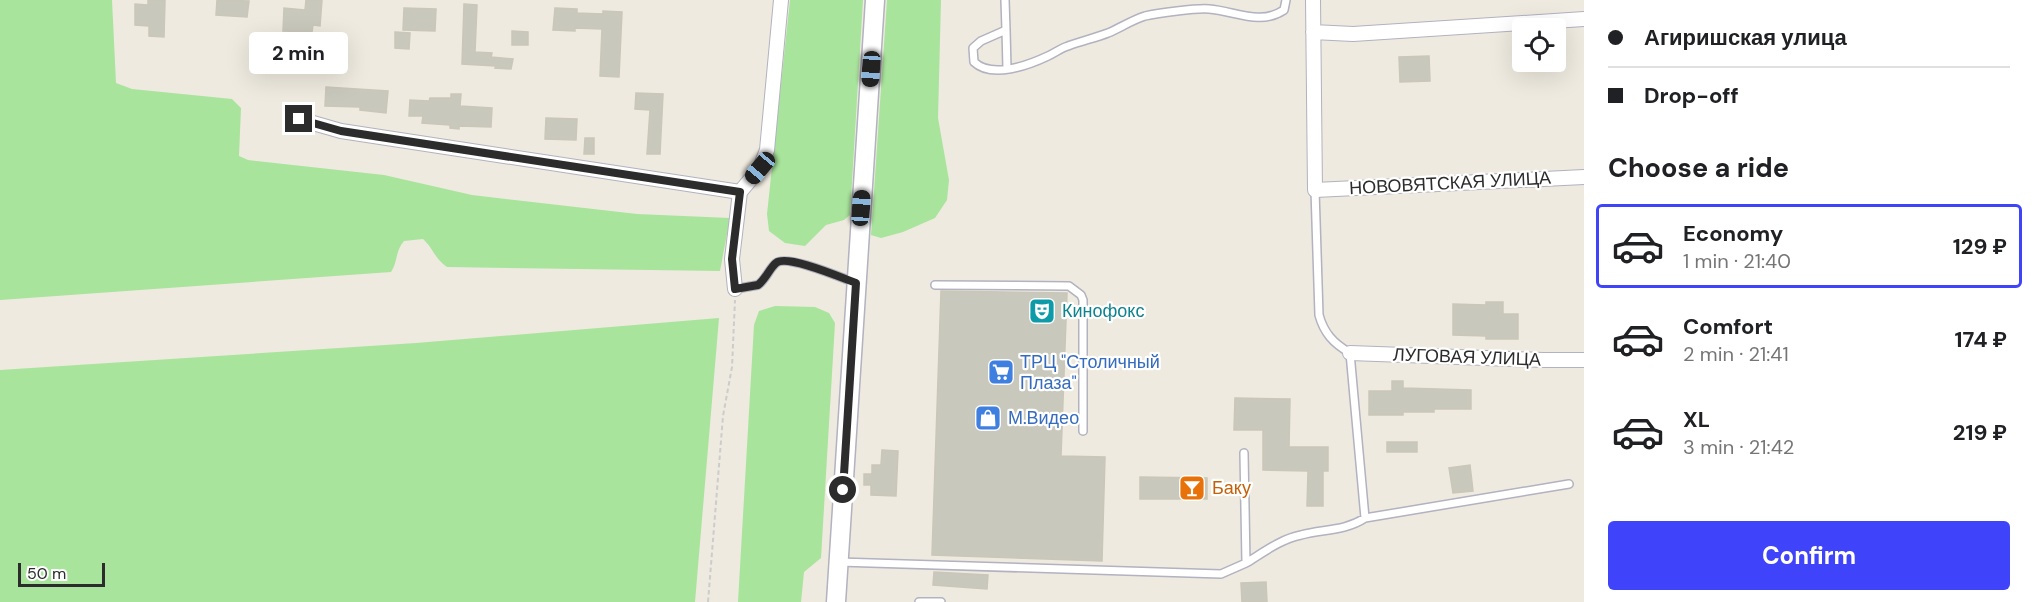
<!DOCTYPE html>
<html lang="en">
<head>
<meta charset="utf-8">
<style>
	:root { --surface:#fff; --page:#f2f2f2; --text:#202124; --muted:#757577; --line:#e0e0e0; --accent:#3f43fa }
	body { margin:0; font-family:"DM Sans",sans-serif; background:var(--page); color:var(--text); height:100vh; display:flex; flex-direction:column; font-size:22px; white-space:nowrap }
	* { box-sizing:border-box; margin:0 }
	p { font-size:20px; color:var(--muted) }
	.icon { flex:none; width:33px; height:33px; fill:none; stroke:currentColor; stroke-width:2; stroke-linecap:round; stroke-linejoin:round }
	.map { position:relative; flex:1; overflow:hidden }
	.drawer { display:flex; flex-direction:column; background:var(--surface); width:450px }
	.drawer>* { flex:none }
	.banner { display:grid; align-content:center; height:132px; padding:0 24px; background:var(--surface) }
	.tools { position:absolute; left:1512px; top:18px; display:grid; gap:12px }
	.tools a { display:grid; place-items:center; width:54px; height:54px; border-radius:6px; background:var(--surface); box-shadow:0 6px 24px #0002; font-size:30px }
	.scale { position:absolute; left:18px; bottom:15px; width:87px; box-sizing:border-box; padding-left:6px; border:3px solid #2c2c2c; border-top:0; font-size:16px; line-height:21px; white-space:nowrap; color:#2c2c2c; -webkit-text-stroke:4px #fff; paint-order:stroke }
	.end { position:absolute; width:27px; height:27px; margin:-14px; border:8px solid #2c2c2c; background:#fff; box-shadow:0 0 0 3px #fff }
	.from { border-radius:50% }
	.bubble { position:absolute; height:42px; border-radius:6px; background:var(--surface); box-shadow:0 6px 24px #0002; font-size:20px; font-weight:700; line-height:42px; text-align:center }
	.car { position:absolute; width:18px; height:36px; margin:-18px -9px; border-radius:8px; box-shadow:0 0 4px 2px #0007; background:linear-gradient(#222 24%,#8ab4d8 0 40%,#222 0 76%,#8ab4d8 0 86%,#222 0) }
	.banner b { display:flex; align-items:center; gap:21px; height:57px; font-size:22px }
	.banner b+b { border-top:2px solid var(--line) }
	.banner i { width:15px; height:15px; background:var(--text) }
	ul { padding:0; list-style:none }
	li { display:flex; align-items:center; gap:18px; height:84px; margin:0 12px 9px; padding:0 12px; border:3px solid transparent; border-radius:6px }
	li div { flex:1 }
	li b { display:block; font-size:22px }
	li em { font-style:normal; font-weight:700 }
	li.current { border-color:var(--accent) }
	li>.icon { width:54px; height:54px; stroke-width:1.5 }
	h2 { padding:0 24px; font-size:27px; line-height:72px }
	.primary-button { display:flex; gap:12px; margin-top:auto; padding:12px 24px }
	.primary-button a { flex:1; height:69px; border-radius:6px; background:var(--accent); color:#fff; font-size:24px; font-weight:700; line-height:69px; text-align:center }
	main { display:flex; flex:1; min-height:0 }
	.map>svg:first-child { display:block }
	.green { fill:#a8e49c }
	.building { fill:#c9c8bd; stroke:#cac6b8; stroke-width:1.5 }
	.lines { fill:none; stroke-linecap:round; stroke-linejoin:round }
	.lane-casing { stroke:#b2b2c0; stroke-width:10 }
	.street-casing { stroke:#b2b2c0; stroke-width:16 }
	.secondary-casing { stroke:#b2b2c0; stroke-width:21 }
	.path { stroke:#ccc; stroke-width:2; stroke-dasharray:4.5 3; stroke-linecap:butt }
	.lane { stroke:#fff; stroke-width:7 }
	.street { stroke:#fff; stroke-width:14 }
	.secondary { stroke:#fff; stroke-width:18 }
	.route { stroke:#2c2c2c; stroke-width:8 }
	.labels { text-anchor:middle; stroke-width:4.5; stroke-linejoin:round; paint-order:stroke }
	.street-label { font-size:18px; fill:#2c2c2c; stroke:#fff }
	.culture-label { font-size:18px; fill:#0d838f; stroke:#fff; text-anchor:start }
	.shop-label { font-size:18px; fill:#366cbe; stroke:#fff; text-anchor:start }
	.food-label { font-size:18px; fill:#c56008; stroke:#fff; text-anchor:start }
</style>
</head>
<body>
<main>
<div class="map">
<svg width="1584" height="602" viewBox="0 0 1584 602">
	<rect width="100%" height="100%" fill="#eeeadf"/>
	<!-- green -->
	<path class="green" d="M0,0H112L116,83L132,89L232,99L241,108L239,156L248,160L384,175L472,195L637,214L730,218L720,271L447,267C434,258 434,249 423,239L404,241C395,251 398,262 391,272L0,300Z
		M790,0H863L850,215L844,220L826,225L805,246L785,243L769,231L767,214Z
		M887,0H941L938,118L949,180L947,200L935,218L903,232L881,238L871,235Z
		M775,306L815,307L829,313L835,323L821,558L804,572L801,602H738L754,325L759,311Z
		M719,318L695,602H0V370L416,343Z"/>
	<!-- building -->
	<path class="building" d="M148,0H165L164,37L149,36V26L135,25V4L148,5Z
		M217,0L249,1L247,17L216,15Z
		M306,0H322L320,26L313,25L312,32L283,31L284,8L305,10Z
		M464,4L477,5L475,52L492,53L491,57L513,59L511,69L495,68L496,66L462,64Z
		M404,8L436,9L435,31L403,30Z
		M555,8L577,9V13L603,14V11L622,12L619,77L600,76L602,29L575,28V31L553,30Z
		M512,31L528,32V45H512Z
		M395,32L410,33L409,49L395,48Z
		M1429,56L1430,81L1400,82L1399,57Z
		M326,87L388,91L386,113L360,110V107L325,106Z
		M636,93L663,94L660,154H647L650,110L635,109Z
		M451,94H461L460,106L492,108L491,127L459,126V129L450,128V125L422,123L423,116H409L410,100L429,101L430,98H451Z
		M546,118L577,119L576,140L545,139Z
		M585,138H594V154H584Z
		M941,291L1067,293L1061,456L1105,457L1102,561L932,555Z
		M1486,302H1503V314H1518V339H1486V336L1453,335V304L1486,305Z
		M1392,381H1403V388L1471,390V409H1434V412H1403V415H1369V391H1392Z
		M1235,398L1290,399L1289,447H1328V471H1323V506H1307L1308,471L1263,470V430H1234Z
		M1387,442H1417V452H1387Z
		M882,450L898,451L896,496L871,495V485H864V474H872V465H881Z
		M1470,465L1473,491L1453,493L1449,468Z
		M1140,477L1207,478V499H1140Z
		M934,572L988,575L987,589L933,585Z
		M1266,582L1267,602H1242L1241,583Z"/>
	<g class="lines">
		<defs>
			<path id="lane" d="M1005,0L1006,30L981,41L973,48L974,62C992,79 1029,65 1048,56C1055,53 1061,48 1068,46C1081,41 1095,38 1108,33C1120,28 1132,20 1145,16C1158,13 1196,8 1209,9C1235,11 1260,26 1284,10L1286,0
				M1006,30L1007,69
				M1315,190L1319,315C1324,333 1333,343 1350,353L1365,518
				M935,285L1069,286L1081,295L1083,300V431
				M735,289L758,285C766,279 769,269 776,263C787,254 842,278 856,283
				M839,562L1221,574L1246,563L1244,453
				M1246,563C1264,552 1281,539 1301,535C1324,529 1345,531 1365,518L1569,484
				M919,602H941"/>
			<path id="street" d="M1313,0L1315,190L1584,177
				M1313,32L1353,34L1584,19
				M299,119L341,131L740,192
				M735,289L732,259L740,192L760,168L767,150L781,0
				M1350,353L1543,360H1584"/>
			<path id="secondary" d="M836,602L875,0"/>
		</defs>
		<!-- lane casing -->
		<use href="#lane" class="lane-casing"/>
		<!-- street casing -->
		<use href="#street" class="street-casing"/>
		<!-- secondary casing -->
		<use href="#secondary" class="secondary-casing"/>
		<!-- path -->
		<path class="path" d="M708,602L723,416L732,367L735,300"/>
		<!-- lane -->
		<use href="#lane" class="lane"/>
		<!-- street -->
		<use href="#street" class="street"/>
		<!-- secondary -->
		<use href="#secondary" class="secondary"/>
	</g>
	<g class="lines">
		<!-- route -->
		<path class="route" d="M299,119L341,131L740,192L732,259L735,289L758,285C766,279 769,269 776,263C787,254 842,278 856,283L843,490"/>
	</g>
	<!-- icons -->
	<defs>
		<symbol id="theatre-square" viewBox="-11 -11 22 22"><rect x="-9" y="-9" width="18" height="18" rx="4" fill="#0f9aa8" stroke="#fff"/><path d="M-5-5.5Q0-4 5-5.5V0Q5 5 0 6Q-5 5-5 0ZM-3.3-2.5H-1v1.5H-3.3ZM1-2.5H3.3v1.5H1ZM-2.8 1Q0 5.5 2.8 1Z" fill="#fff"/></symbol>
		<symbol id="supermarket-square" viewBox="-11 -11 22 22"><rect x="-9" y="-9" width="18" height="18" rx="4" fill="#3f7fe0" stroke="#fff"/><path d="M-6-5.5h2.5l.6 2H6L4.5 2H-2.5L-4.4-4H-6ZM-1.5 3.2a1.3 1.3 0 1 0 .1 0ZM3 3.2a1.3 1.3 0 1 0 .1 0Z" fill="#fff"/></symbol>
		<symbol id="shop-square" viewBox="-11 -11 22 22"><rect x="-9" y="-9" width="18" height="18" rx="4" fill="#3f7fe0" stroke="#fff"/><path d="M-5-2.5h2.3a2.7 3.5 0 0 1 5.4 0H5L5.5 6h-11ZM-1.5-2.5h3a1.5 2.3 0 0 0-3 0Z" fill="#fff"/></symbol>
		<symbol id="bar-square" viewBox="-11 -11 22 22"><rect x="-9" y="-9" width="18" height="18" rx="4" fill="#e8710a" stroke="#fff"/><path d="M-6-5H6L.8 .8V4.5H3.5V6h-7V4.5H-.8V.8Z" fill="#fff"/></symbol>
	</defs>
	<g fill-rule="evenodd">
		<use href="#theatre-square" x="1027" y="296" width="30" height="30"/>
		<use href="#supermarket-square" x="986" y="357" width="30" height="30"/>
		<use href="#shop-square" x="973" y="403" width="30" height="30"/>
		<use href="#bar-square" x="1177" y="473" width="30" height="30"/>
	</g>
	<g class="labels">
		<!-- street labels -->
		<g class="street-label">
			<text transform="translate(1450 183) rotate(-3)" y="6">НОВОВЯТСКАЯ УЛИЦА</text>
			<text transform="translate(1467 357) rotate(2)" y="6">ЛУГОВАЯ УЛИЦА</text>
		</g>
		<!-- culture labels -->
		<g class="culture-label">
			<text x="1062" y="317">Кинофокс</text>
		</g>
		<!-- shop labels -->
		<g class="shop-label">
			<text x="1020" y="368">ТРЦ "Столичный<tspan x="1020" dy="21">Плаза"</tspan></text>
			<text x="1008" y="424">М.Видео</text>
		</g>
		<!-- food labels -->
		<g class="food-label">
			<text x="1212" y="494">Баку</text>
		</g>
	</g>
</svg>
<div class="tools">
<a><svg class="icon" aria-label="locate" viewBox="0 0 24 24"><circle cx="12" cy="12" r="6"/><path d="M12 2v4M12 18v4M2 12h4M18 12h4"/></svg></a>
</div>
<div class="scale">50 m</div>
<i class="end from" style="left:843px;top:490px"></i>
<i class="end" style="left:299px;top:119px"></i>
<div class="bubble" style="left:249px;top:32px;width:99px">2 min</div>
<i class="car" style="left:871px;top:69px;rotate:184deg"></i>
<i class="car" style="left:760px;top:168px;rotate:220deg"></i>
<i class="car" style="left:861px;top:208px;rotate:4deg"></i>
</div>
<section class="drawer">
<div class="banner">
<b><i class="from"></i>Агиришская улица</b>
<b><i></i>Drop-off</b>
</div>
<h2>Choose a ride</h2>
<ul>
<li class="current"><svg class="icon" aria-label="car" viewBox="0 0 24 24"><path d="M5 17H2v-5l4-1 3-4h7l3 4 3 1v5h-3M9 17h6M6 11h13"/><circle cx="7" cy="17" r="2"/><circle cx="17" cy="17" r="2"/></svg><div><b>Economy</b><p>1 min · 21:40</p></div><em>129 ₽</em></li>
<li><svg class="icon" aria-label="car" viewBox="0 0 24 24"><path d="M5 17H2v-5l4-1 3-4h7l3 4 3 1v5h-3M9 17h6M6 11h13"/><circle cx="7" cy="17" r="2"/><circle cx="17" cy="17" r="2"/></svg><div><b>Comfort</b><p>2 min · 21:41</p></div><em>174 ₽</em></li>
<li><svg class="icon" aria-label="car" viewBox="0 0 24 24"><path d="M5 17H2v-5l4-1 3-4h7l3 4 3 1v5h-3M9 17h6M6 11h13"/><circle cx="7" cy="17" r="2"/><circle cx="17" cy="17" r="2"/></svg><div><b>XL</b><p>3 min · 21:42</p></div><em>219 ₽</em></li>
</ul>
<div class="primary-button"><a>Confirm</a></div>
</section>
</main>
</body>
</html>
